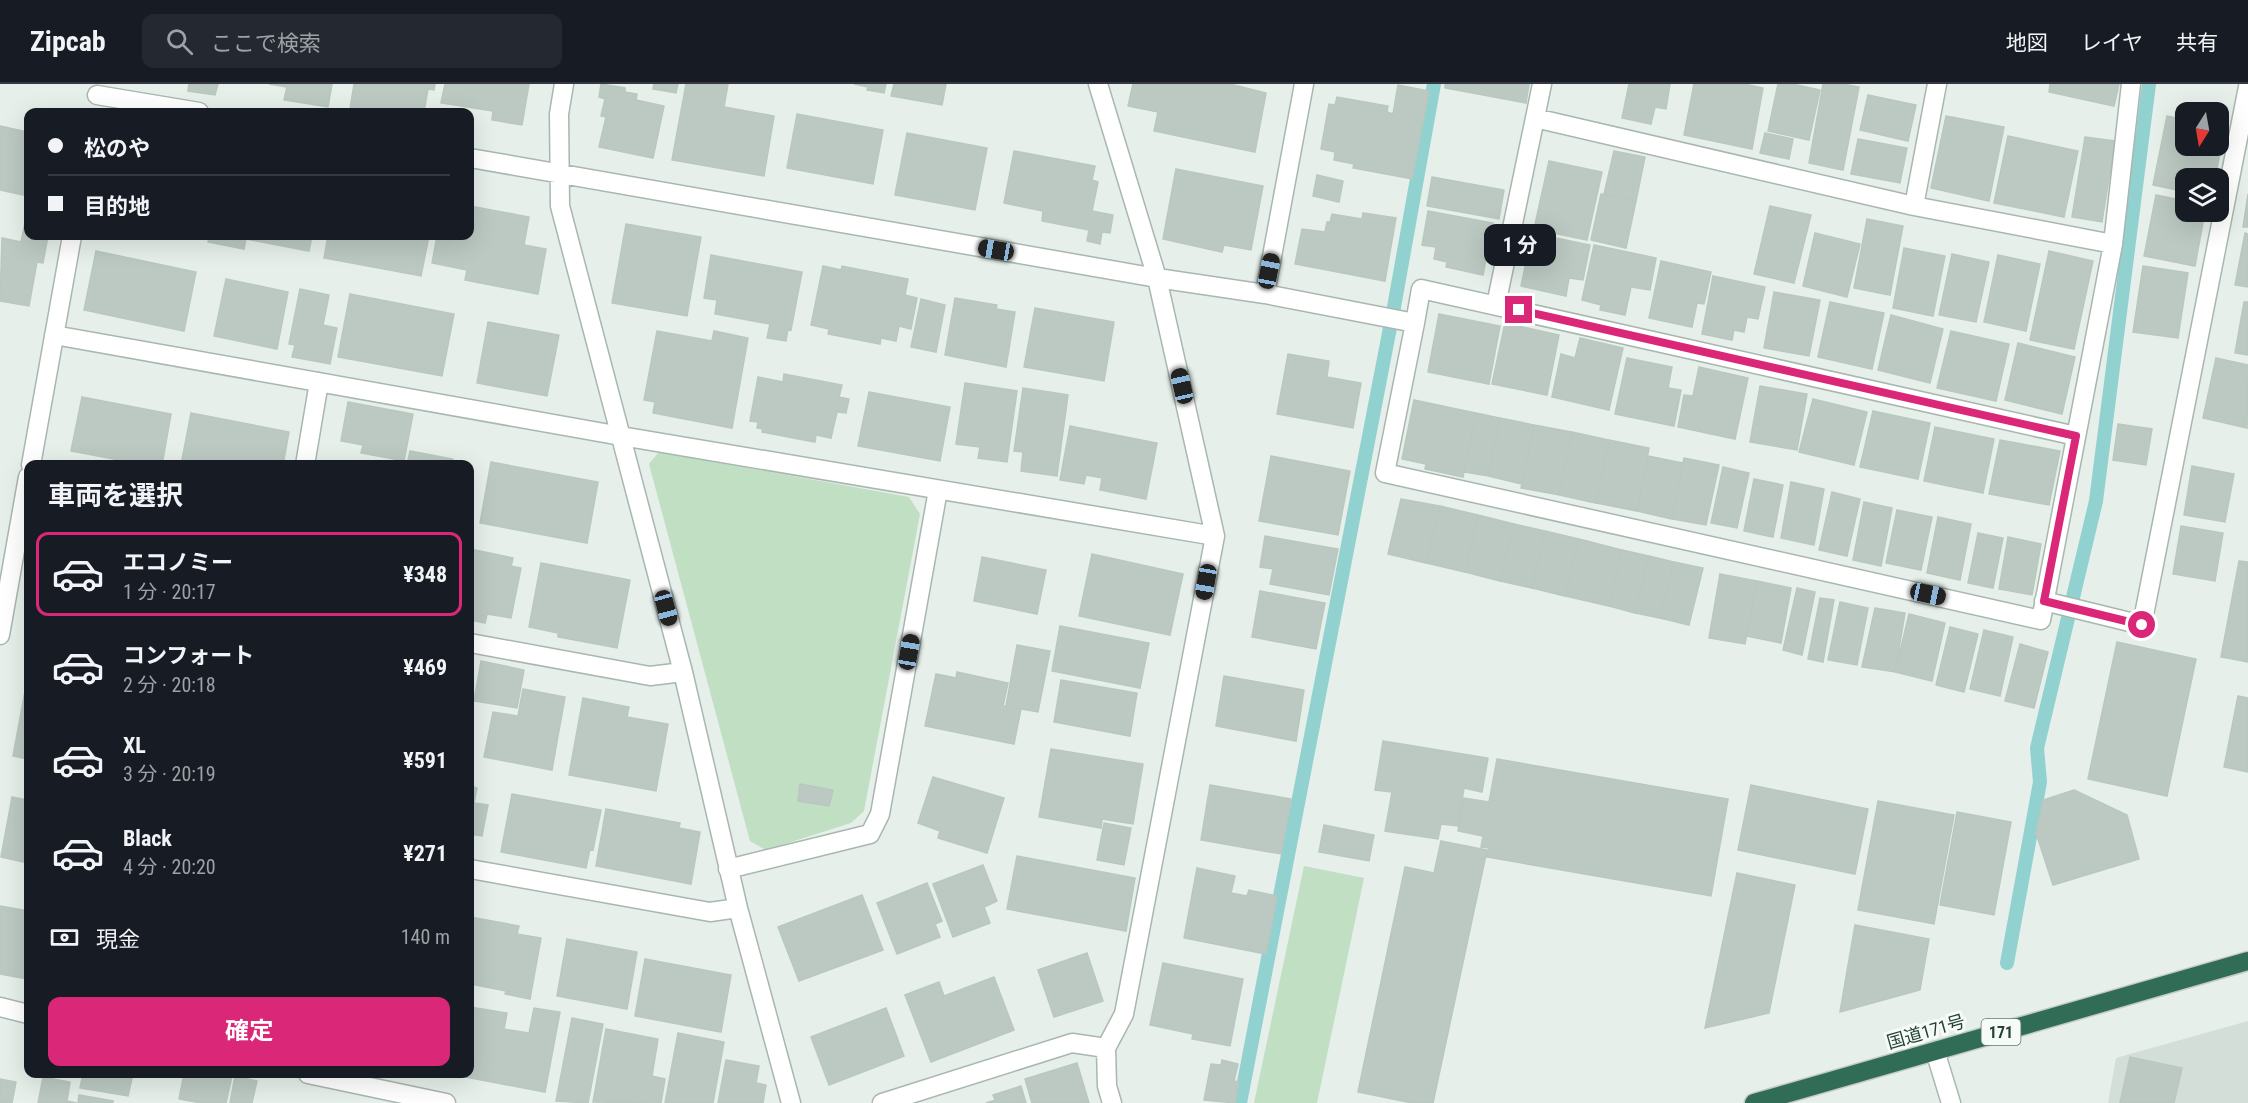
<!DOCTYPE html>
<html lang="ja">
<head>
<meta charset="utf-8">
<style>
	:root { --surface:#171b24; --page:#242831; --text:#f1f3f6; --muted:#9ea1a6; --line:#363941; --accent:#db2777 }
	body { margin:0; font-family:"Roboto Condensed","Noto Sans JP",sans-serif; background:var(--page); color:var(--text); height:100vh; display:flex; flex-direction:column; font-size:22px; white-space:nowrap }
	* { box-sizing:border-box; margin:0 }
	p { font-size:20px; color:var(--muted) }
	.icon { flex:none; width:33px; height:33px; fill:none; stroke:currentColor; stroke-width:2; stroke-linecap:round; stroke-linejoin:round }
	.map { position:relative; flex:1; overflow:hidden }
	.drawer { position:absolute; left:24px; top:376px; width:450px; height:618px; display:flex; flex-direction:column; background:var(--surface); border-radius:12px; box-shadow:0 6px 24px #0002 }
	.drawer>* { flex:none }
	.hud { position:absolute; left:24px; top:24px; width:450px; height:132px; border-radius:12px; box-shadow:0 6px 24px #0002; display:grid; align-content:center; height:132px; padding:0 24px; background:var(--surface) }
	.needle { width:39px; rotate:191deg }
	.controls { position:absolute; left:2175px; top:18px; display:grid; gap:12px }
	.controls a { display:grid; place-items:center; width:54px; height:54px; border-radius:12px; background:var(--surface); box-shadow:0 6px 24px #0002; font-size:30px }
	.end { position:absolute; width:27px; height:27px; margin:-14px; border:8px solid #db2777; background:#fff; box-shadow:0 0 0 3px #fff }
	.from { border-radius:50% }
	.bubble { position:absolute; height:42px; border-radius:12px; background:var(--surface); box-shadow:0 6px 24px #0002; font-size:20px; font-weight:700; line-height:42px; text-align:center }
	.car { position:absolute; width:18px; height:36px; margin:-18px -9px; border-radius:8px; box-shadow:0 0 4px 2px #0007; background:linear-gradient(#222 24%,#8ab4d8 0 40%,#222 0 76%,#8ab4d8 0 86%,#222 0) }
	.hud b { display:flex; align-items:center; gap:21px; height:57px; font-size:22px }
	.hud b+b { border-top:2px solid var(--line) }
	.hud i { width:15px; height:15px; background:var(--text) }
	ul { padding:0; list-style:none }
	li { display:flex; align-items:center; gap:18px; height:84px; margin:0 12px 9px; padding:0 12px; border:3px solid transparent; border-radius:12px }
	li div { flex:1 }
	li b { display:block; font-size:22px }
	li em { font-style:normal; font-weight:700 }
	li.current { border-color:var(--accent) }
	li>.icon { width:54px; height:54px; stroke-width:1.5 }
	h2 { padding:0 24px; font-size:27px; line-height:72px }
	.pay { display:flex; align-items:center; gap:15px; height:66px; padding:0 24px; font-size:22px }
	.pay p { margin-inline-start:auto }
	.primary-button { display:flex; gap:12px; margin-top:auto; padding:12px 24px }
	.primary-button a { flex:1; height:69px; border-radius:12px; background:var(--accent); color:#fff; font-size:24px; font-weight:700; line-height:69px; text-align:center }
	header { display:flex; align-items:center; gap:36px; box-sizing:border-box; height:84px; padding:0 30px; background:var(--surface); border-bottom:2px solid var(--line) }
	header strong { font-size:28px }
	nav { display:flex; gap:33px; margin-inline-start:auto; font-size:21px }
	.search { width:420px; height:54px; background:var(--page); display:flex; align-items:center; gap:15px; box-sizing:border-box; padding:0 21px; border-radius:12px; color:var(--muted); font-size:22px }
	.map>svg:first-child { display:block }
	.built { fill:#d4ded8 }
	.green { fill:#c0dfc3 }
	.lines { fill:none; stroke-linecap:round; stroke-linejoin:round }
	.stream { stroke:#91d1d0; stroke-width:14 }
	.building { fill:#bbc9c2; stroke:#b9c8bf; stroke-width:1.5 }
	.street-casing { stroke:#a8b7af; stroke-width:21 }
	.highway-casing { stroke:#c2cac6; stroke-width:21 }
	.street { stroke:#fff; stroke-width:18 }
	.highway { stroke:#316c56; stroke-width:18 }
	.route { stroke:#db2777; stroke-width:8 }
	.labels { text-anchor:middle; stroke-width:6; stroke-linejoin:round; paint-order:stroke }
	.shield { fill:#f7fbf8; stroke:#647970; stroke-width:1.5 }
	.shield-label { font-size:16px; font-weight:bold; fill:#254135 }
	.street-label { font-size:18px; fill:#254135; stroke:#f7fbf8 }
</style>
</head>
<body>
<header>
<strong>Zipcab</strong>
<div class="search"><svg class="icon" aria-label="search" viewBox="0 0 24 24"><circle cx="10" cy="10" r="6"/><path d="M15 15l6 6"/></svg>ここで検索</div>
<nav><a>地図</a><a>レイヤ</a><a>共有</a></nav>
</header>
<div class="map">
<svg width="2248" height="1019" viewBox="0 0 2248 1019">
	<rect width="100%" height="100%" fill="#e6efe9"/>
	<!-- built -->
	<path class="built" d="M2248,937V1019H2108L2116,974Z"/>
	<!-- green -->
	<path class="green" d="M659,368L909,413L920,430L864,727L851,739L766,766L750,757L649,380Z
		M1304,782L1364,794L1317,1019H1254Z"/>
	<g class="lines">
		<!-- stream -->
		<path class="stream" d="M2007,879L2040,698L2037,664L2096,417L2149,0
			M1240,1019L1394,223L1434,0"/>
	</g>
	<!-- building -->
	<path class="building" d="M189,0H218L215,11L188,7Z
		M269,0H332L328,23L284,16L287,3Z
		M354,0H435L434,6L428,5L424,28H370L350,25Z
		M445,0H529L522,41L492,36L493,27L441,19Z
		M601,0L625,4V8L637,10L636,16L664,22L653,74L599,63L606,33L601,32L605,15L599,13Z
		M654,0H678L676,9L653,5Z
		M686,0H728L724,23L774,32L764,92L672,76Z
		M854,0H886L884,9L867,6L868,3Z
		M894,0H946L942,21L891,12Z
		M1133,0H1230L1266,9L1255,68L1154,47L1158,28L1128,22Z
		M1445,0H1529L1526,19L1445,4Z
		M1629,0H1670L1666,25L1655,23L1651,40L1622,34Z
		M1694,0H1745L1763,4L1752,65L1684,51Z
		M1778,0H1793L1820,6L1809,56L1768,47Z
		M1823,0H1843L1859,3L1843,86L1809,79Z
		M2050,0H2119L2114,22L2049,8Z
		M1398,1L1429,7L1412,95L1353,84L1354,80L1334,76L1335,68L1321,65L1329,20L1335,21L1337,13L1388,22L1387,28L1393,30Z
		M1868,11L1916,21L1908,57L1860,46Z
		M797,30L883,46L873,100L787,84Z
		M1946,32L2004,43L1989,117L1931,104Z
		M2167,32L2186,36V62H2218V42L2225,44L2215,94H2186V108L2153,101Z
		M0,42L28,48V112L0,106Z
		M907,49L987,64L975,126L895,111Z
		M1765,49L1793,55L1789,75L1760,69Z
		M2008,52L2078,67L2064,133L1994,119Z
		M2085,53L2115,57L2102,138L2072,133Z
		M1858,55L1907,64L1900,99L1851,90Z
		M1014,67L1095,82L1092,96L1098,98L1092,127L1113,131L1110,149L1102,148L1100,160L1087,157L1089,146L1042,137L1043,127L1004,119Z
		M1614,67L1645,73L1636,117L1604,110Z
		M1549,77L1602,88L1587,156L1534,145Z
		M1176,85L1263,102L1251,166L1224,161L1222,168L1163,155Z
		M1317,91L1343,97L1339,118L1313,112Z
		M1432,93L1504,106L1499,135L1427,122Z
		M1601,110L1636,117L1626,164L1591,156Z
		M2248,110V143H2243Z
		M2156,111L2186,117V128H2205L2195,182L2144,172Z
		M470,122L529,133L524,161L546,165L538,210L465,196L467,186L432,179L437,152H470Z
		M1770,122L1811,131L1794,199L1754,190Z
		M1428,127L1493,139L1483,191L1446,183L1447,178L1434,175L1436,163L1422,161Z
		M1363,129L1396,134L1385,197L1295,180L1302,145L1325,148L1327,138H1330L1332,130L1362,135Z
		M1867,135L1903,142L1890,211L1854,204Z
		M25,139L28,140V152H48L43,179L37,178L29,222L0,217L2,154L21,158Z
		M626,140L701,153L687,232L612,219Z
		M1532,149L1590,161L1583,196L1569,194L1566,212L1521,202Z
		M1815,149L1860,160L1847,213L1803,202Z
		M2245,149L2248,150V203L2235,201Z
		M210,152H312L309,167L246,155L244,165L208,158Z
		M328,152H429L421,192L324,174Z
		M1594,161L1656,174L1650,206L1631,203L1625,231L1600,226L1601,221L1582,216Z
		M1904,164L1945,172L1933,232L1893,224Z
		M96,167L196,188L184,247L84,226Z
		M2049,167L2093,177L2074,265L2030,256Z
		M1952,170L1989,178L1976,238L1939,231Z
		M711,171L802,188L791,246L788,245L786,257L767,254L770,240L715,230L717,216L704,214Z
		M1998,171L2040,180L2026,247L1984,238Z
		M1661,177L1711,188L1704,220L1697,219L1692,243L1649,234Z
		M823,182L841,186L842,182L908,195L905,211L917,214L911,245L899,242L896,257L881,254L880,260L828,250L829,245L811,241Z
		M2143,182L2188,189L2178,254L2133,248Z
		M1713,192L1765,203L1758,235L1747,233L1744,248L1734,246L1732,256L1702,250Z
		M226,195L288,208L277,265L214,252Z
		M300,205L329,211L323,241L337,244L330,280L292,273L295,261L289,260Z
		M1774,208L1820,216L1809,272L1764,264Z
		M350,210L454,230L442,292L338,273Z
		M955,214L997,221L996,225L1015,228L1006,283L945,271Z
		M921,215L945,221L936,268L911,263Z
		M1830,218L1884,229L1872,285L1818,273Z
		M2244,218H2248V271L2235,269Z
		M1035,224L1114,238L1104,297L1024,283Z
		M1439,230L1500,242L1489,300L1428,288Z
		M1891,231L1943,245L1930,299L1878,286Z
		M488,238L559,251L547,312L477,299Z
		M1505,239L1559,251L1547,311L1492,300Z
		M657,247L712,257L714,247L748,254L732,344L653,329L655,318L644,316Z
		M1951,247L2009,260L1996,317L1937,304Z
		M1580,254L1623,264L1609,326L1552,313L1561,270L1575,274Z
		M2018,259L2075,273L2062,330L2005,316Z
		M1288,270L1329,277L1327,293L1361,299L1353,344L1277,330Z
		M1627,274L1672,283L1668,304L1681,306L1674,342L1615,330Z
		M2216,274L2248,281L2247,344L2203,334Z
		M1699,283L1748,294L1735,355L1678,343L1684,311L1693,312Z
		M784,290L842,301L839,313L849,315L846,329L837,328L831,354L816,351L815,358L762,348L763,345L757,344L758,338L750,337L758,293L783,298Z
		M965,299L1017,307L1007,378L978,374L980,363L956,360Z
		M1760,302L1807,310L1797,366L1750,358Z
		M1023,304L1068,311L1057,392L1021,387L1023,368L1014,367Z
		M869,308L950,323L940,377L858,362Z
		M82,313L171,330L162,381H145L71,367Z
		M1813,315L1867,328L1854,381L1799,368Z
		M1414,316L1476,329L1463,393L1425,385L1426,380L1402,375Z
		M348,318L413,330L404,377L361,369L363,361L341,357Z
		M1873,327L1930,339L1918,395L1860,383Z
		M191,329L289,348L283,381H181Z
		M1476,329L1500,334L1488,392L1464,388Z
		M1500,334L1534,341L1522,400L1488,392Z
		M2118,340L2152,345L2146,381L2113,376Z
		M1534,341L1572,348L1559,411L1521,404Z
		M1070,342L1157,359L1146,415L1100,406L1102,394L1086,391L1084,400L1060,396Z
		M1935,343L1994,355L1983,409L1924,397Z
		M1572,348L1609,356L1596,419L1559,411Z
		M1609,356L1649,364L1637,427L1596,419Z
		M2000,356L2060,367L2049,421L1989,410Z
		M410,367L453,375L452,381H407Z
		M1271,372L1350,387L1338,451L1259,437Z
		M1648,372L1683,379L1672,435L1637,427Z
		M1684,374L1719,381L1706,441L1672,435Z
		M491,378L598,398L587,459L480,439Z
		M2192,382L2234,390L2225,438L2184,431Z
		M1723,383L1749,389L1737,444L1711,439Z
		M1754,395L1783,401L1773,453L1744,447Z
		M1791,398L1824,405L1814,461L1781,454Z
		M1832,408L1860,415L1847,472L1819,466Z
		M1401,415L1440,422L1426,479L1388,470Z
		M1864,418L1892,424L1881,482L1853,476Z
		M1440,422L1478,431L1465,488L1426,479Z
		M1897,426L1932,433L1921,486L1886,479Z
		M1478,431L1514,440L1500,497L1465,488Z
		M1938,433L1971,440L1960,496L1927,489Z
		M1514,440L1545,447L1532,504L1500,497Z
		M2181,442L2223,449L2215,497L2173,490Z
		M1545,447L1579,455L1565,512L1532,504Z
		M1978,449L2003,454L1993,504L1968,499Z
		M1265,452L1338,465L1329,511L1270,500L1273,485L1260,483Z
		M2008,453L2041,460L2032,511L1999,505Z
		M1579,455L1622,466L1609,522L1565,512Z
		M470,465L513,474L511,482L521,484L511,534L487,530L485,539L470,536Z
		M1622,466L1649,472L1635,529L1609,522Z
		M1092,470L1183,490L1170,551L1079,532Z
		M1649,472L1674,478L1660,534L1635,529Z
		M982,473L1046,486L1037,530L974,517Z
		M2239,477L2248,478V578L2221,573Z
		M1674,478L1703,484L1689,541L1660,534Z
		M541,479L630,496L617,564L558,553V549L529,543Z
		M1720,490L1757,497L1745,560L1709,554Z
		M1757,497L1791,504L1781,559L1746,552Z
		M1797,504L1815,508L1802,571L1783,566Z
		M1260,507L1325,519L1316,565L1252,553Z
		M1820,514L1834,516L1823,578L1808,575Z
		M1840,518L1868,524L1857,581L1828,576Z
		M1875,524L1905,529L1895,588L1862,583Z
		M1909,530L1945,539L1932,597L1895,588Z
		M1060,542L1149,559L1140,604L1052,587Z
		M1950,543L1978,550L1964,608L1936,601Z
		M1984,546L2013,553L2000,612L1970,605Z
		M2117,558L2196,575L2167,712L2088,695Z
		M2020,560L2048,568L2034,624L2005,617Z
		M1017,561L1050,567L1038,628L1006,622Z
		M481,577L524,586L517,624L474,617Z
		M957,588L1008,599L1003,622L1021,625L1014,660L925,642L936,590L956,594Z
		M28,591V675L13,672Z
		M1224,592L1304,606L1296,657L1216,642Z
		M1061,596L1137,609L1130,652L1054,638Z
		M523,605L565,613L552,686L484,673L493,628L518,632Z
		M2238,612L2248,614V688L2224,683Z
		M583,614L629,623L627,633L668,640L656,707L569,691Z
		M1383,657L1488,674L1482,708L1464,704L1458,742L1441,740L1438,755L1385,747L1392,708L1375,706Z
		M1051,665L1143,680L1133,740L1102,735L1101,744L1039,733Z
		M1497,675L1728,715L1711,812L1487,773L1489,764L1481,763L1483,752L1458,747L1464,714L1489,718Z
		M933,693L1004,714L987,769L938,754L940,747L918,739Z
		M800,700L833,706L829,722L798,717Z
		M1210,701L1291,715L1281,770L1201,756Z
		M1751,701L1868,725L1855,790L1738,766Z
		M470,702L477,704L474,719L488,721L482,752L470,750Z
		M2074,706L2127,731L2139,775L2053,801L2036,749L2043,716Z
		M512,710L601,726L593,766L590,765L586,784L501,768Z
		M12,713L28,716V779L1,773Z
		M1878,717L1954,731L1934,840L1858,826Z
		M606,725L680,739L679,744L700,748L691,800L596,782Z
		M1957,728L2011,738L1994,831L1940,821Z
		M1104,739L1131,744L1124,781L1097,776Z
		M1324,741L1374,751L1369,777L1319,768Z
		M1441,757L1487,766L1433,1019H1412L1358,1008L1405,783L1434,789Z
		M1017,772L1135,794L1126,847L1007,825Z
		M983,781L997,817L984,823L990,839L953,853L933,800Z
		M1197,784L1235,792L1231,809L1247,812L1249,806L1277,812L1266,870L1184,854Z
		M1737,789L1795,801L1769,929L1705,944Z
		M927,799L942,837L935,840L940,853L897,870L877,819Z
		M862,811L883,866L799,897L778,843Z
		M0,822L28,827V895L0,890Z
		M470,833L519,842L517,850L541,854L530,915L505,910L506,907L470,900Z
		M1855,841L1929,855L1920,906L1840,928Z
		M567,855L637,868L627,925L557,912Z
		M1087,869L1103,917L1054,933L1038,886Z
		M645,875L731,891L721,948L635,932Z
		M1163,879L1243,895L1230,962L1192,955L1193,950L1150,941Z
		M994,893L1014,946L931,978L905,911L939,898L944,912Z
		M470,923L507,929L504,945L529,949L534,924L560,928L545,1008L465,993L466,990H470Z
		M886,924L904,972L829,1001L811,953Z
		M572,934L603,940L588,1019L556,1017Z
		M606,945L658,955L652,992L665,995L661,1019L593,1018Z
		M678,949L724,958L713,1019H665Z
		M2130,973L2182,984L2174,1019H2120Z
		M726,976L759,982L756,999L766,1001L763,1019H718Z
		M1222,976L1238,980L1234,997L1239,998L1235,1019L1204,1016L1211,980L1221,981Z
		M1077,979L1089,1019H1032L1025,995Z
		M83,990H133L128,1012L80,1004Z
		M184,990H220L232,992L226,1019H201L179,1015Z
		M235,992L257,997L252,1019H230Z
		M43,993L70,998L67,1017L77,1019H38Z
		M0,995L16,998L12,1019H0Z
		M1021,1002L1026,1019H986L995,1016L993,1011Z
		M79,1011L113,1017V1019H78Z"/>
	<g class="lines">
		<defs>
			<path id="street" d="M564,0L559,30L560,122L683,588L738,824L791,1019
				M1098,0L1157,194L1215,452
				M97,11L199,28
				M1535,34L1542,0
				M470,74L1157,194L1265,210L1415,239L1385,389L2041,536L2113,160L2131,0
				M1914,122L1937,0
				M1265,210L1304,0
				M1496,221L1535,34L1914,122L2113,160
				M1415,239L1421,205L2076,352
				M54,251L621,352L1215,452L1124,930L1106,964L1107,1002L1112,1019
				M31,381L72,152
				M305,381L319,298
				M2044,517L2142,541L2248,3
				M0,551L28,393
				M470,559L650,592L683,588
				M470,785L710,828L738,824
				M728,785L870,750L880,730L938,406
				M0,923L28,930
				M1935,967L1951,1019
				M308,990L446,1019
				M882,1019L1072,959L1106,964"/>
			<path id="highway" d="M1754,1019L2248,877"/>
		</defs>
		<!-- street casing -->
		<use href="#street" class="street-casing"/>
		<!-- highway casing -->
		<use href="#highway" class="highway-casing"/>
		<!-- street -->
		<use href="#street" class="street"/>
		<!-- highway -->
		<use href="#highway" class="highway"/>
	</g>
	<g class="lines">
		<!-- route -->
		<path class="route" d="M1519,226L2076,352L2044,517L2142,541"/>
	</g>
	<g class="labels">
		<!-- shield labels -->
		<rect class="shield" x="1981.5" y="935" width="39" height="26" rx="4.5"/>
		<g class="shield-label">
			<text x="2001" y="954">171</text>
		</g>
		<!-- street labels -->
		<g class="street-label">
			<text transform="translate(1926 948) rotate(-16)" y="6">国道171号</text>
		</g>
	</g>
</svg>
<div class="controls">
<a><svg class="needle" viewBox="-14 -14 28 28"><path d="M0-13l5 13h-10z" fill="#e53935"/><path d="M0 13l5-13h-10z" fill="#9ea1a6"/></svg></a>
<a><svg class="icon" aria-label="layers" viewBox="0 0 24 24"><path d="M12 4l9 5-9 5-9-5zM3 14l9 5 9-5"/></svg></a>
</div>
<i class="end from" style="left:2142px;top:541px"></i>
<i class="end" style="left:1519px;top:226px"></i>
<div class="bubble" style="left:1484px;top:140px;width:72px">1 分</div>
<i class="car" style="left:996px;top:166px;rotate:280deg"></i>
<i class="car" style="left:1269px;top:187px;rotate:11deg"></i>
<i class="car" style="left:1182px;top:302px;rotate:347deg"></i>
<i class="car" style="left:1206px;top:498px;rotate:190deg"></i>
<i class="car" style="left:1928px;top:510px;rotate:102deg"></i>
<i class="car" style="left:666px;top:524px;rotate:165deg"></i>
<i class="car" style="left:909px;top:568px;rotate:10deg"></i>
<div class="hud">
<b><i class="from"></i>松のや</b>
<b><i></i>目的地</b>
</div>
<section class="drawer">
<h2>車両を選択</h2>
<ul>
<li class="current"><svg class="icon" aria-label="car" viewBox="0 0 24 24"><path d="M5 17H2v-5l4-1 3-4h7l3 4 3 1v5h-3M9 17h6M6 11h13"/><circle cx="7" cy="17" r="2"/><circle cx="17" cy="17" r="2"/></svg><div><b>エコノミー</b><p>1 分 · 20:17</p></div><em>¥348</em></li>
<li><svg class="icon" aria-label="car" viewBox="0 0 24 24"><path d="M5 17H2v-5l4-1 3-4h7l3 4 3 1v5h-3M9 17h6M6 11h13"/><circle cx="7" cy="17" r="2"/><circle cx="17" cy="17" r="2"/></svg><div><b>コンフォート</b><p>2 分 · 20:18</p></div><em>¥469</em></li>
<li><svg class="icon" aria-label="car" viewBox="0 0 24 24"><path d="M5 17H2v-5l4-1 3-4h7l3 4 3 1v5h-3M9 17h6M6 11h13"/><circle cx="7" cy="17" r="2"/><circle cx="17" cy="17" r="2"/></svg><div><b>XL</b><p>3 分 · 20:19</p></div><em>¥591</em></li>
<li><svg class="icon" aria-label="car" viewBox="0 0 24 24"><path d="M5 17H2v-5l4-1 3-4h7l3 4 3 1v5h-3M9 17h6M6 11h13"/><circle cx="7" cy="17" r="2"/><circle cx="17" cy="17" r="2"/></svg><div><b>Black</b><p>4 分 · 20:20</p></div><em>¥271</em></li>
</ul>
<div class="pay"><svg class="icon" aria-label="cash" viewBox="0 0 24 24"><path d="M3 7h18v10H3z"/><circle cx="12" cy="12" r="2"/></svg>現金<p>140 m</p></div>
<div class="primary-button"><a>確定</a></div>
</section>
</div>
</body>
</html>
